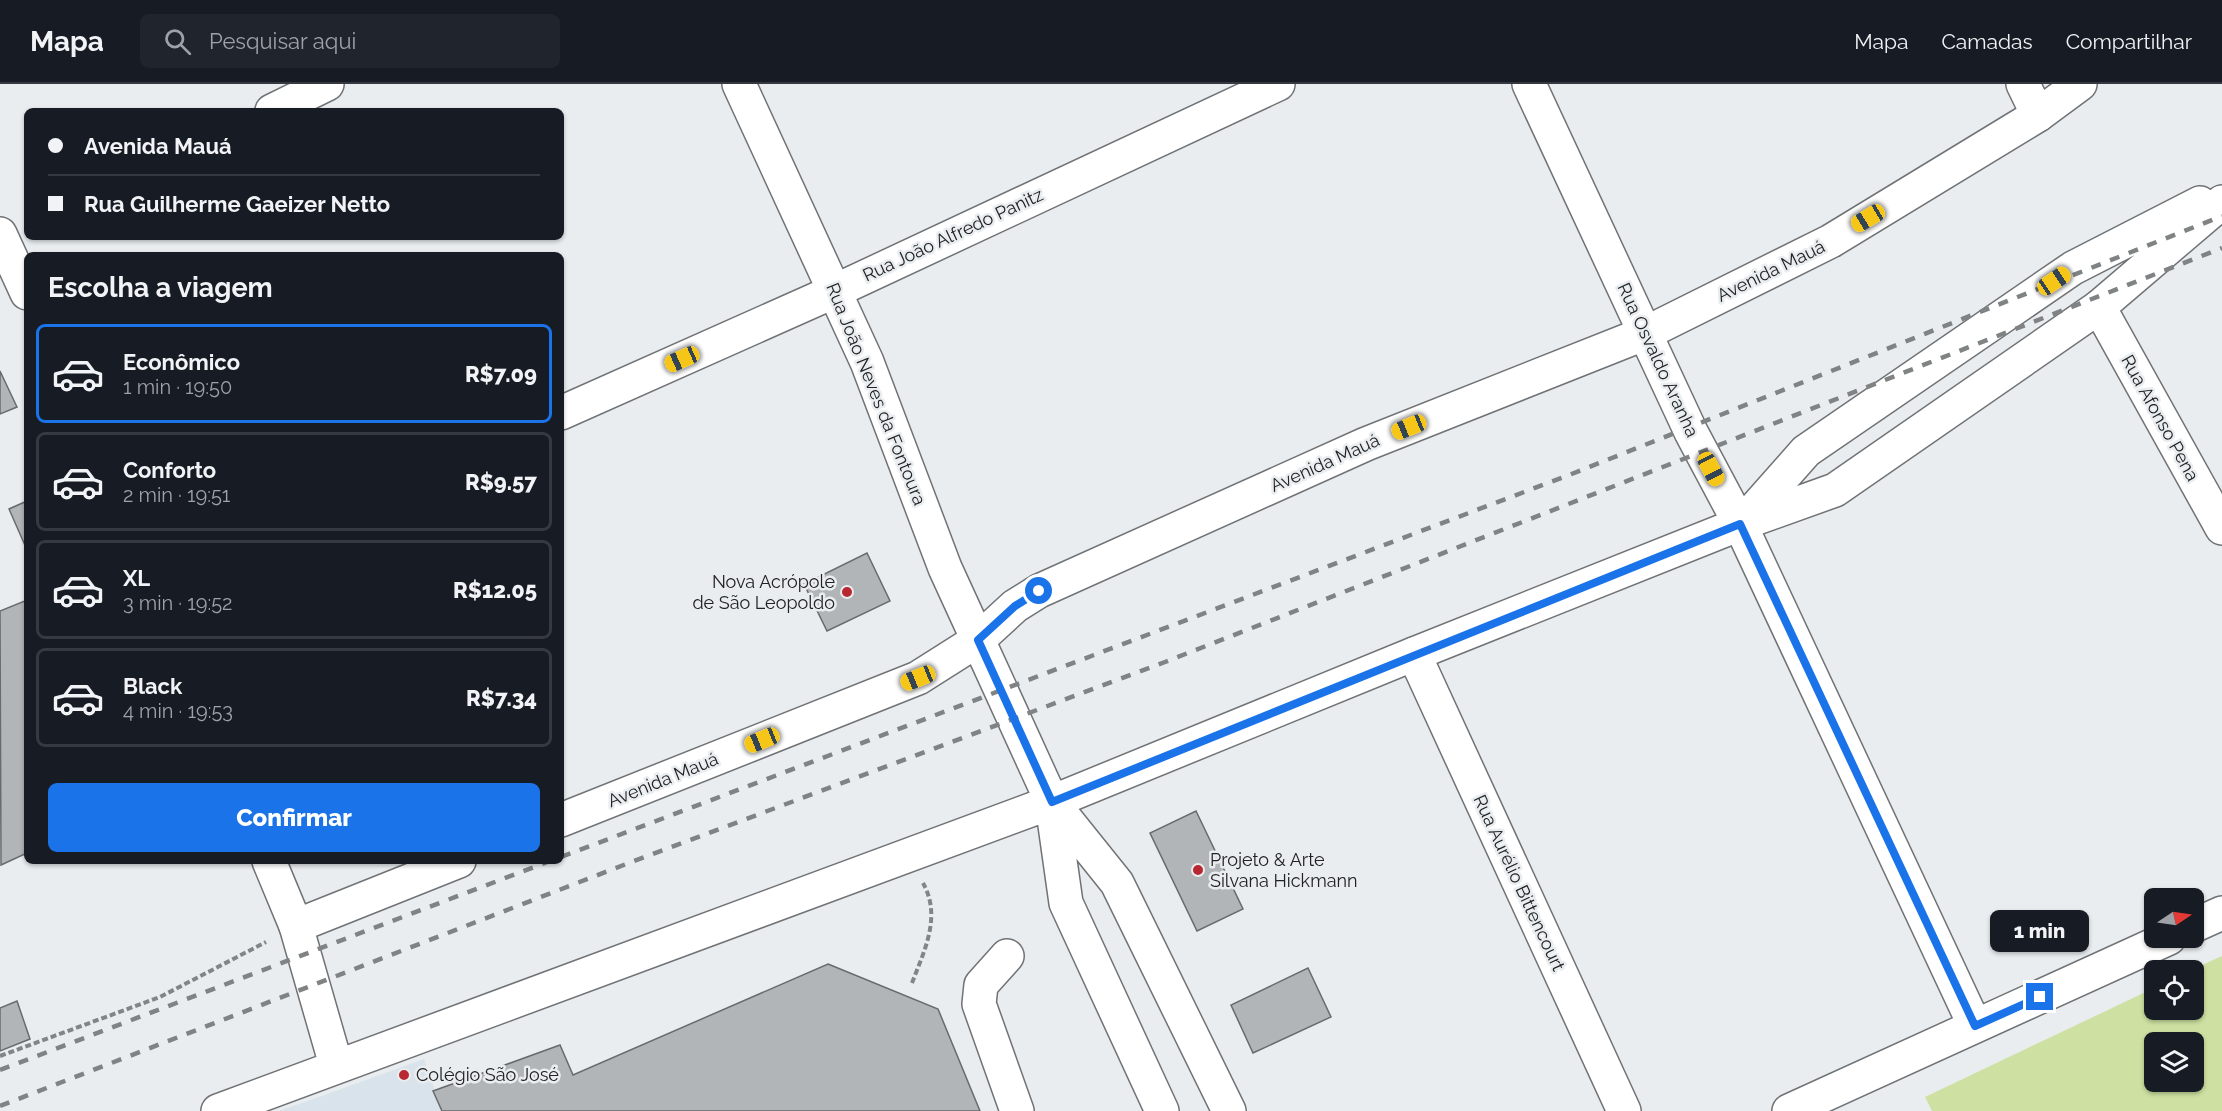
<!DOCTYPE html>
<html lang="pt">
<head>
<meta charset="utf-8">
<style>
	:root { --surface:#171b24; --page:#20242c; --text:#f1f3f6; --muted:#9ea1a6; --line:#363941; --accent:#1a73e8 }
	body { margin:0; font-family:Raleway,sans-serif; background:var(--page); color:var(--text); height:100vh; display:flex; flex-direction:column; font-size:22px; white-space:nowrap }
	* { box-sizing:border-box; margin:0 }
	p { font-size:20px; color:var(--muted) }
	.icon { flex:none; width:33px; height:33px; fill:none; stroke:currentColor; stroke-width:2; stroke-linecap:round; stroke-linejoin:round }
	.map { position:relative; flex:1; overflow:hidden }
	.details { position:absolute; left:24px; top:168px; width:540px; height:612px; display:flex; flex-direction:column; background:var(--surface); border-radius:9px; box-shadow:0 2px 4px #0004 }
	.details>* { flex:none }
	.banner { position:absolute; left:24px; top:24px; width:540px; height:132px; border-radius:9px; box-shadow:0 2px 4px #0004; display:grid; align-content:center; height:132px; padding:0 24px; background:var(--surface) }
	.needle { width:39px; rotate:77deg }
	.controls { position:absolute; left:2144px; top:804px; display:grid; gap:12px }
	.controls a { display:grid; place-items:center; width:60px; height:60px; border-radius:9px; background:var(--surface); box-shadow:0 2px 4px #0004; font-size:30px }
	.end { position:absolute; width:27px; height:27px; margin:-14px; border:8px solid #1a73e8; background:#fff; box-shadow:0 0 0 3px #fff }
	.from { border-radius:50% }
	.bubble { position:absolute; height:42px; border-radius:9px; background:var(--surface); box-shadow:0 2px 4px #0004; font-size:20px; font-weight:800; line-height:42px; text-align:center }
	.car { position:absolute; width:18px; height:36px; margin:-18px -9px; border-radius:8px; box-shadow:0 0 4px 2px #0007; background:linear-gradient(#f5c518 24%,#345 0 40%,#f5c518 0 76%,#345 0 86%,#f5c518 0) }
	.banner b { display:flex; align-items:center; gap:21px; height:57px; font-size:22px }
	.banner b+b { border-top:2px solid var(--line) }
	.banner i { width:15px; height:15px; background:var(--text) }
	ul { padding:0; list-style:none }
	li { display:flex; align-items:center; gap:18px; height:99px; margin:0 12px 9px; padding:0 12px; border:3px solid var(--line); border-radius:9px }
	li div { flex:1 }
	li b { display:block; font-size:22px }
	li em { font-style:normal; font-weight:800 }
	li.on { border-color:var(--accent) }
	li>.icon { width:54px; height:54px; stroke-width:1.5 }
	h2 { padding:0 24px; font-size:27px; line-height:72px }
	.action { display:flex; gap:12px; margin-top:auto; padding:12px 24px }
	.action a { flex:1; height:69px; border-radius:9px; background:var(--accent); color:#fff; font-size:24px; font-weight:800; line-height:69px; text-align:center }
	header { display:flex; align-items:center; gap:36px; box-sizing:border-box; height:84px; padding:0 30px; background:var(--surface); border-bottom:2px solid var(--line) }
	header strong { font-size:28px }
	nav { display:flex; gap:33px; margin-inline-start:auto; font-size:21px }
	.search { width:420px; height:54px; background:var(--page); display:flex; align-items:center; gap:15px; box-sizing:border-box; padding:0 21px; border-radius:9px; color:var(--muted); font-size:22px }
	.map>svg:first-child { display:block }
	.built { fill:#d9e3eb }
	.green { fill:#cee1a2; fill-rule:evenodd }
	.building { fill:#b1b5b7; stroke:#686b6e; stroke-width:1.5 }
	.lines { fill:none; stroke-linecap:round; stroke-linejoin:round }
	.minor-casing { stroke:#707376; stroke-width:36 }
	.major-casing { stroke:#707376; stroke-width:36 }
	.path { stroke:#828586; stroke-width:4; stroke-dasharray:6 3; stroke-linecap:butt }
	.minor { stroke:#fff; stroke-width:33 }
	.major { stroke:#fff; stroke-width:33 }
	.rail { stroke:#808384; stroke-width:4.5; stroke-dasharray:10 10; stroke-linecap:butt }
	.route { stroke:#1a73e8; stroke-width:8 }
	.poi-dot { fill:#b92832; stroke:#e9edef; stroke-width:2 }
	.labels { text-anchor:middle; stroke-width:5; stroke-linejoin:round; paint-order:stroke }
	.street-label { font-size:18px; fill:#212223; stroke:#e9edef }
	.poi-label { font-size:18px; fill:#212223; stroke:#e9edef; text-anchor:start }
</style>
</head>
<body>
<header>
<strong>Mapa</strong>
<div class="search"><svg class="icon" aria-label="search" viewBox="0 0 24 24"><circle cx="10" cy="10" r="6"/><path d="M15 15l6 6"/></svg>Pesquisar aqui</div>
<nav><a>Mapa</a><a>Camadas</a><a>Compartilhar</a></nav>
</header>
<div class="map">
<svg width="2222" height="1027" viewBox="0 0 2222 1027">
	<rect width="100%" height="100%" fill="#e9edef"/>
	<!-- built -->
	<path class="built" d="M424,975L442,1027H278L308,1017Z"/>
	<!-- green -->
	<path class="green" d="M2222,872V1027H1932L1925,1013L2154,904V926H2193V886H2191ZM2154,958H2193V998H2154Z"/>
	<!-- building -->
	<path class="building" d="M0,287L17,323L0,330Z
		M27,417V466L9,425Z
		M867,469L890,517L827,547L804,500Z
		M27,516V769L1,781L0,527Z
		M1196,727L1243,825L1197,847L1150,749Z
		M828,880L938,925L980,1027H442L433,1007L560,961L573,991Z
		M1308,884L1331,933L1253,969L1231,921Z
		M17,917L30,955L0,967V924Z"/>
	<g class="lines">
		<defs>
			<path id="minor" d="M739,0L867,278L945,484L978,556
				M1529,0L1691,348L1740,440L1975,942
				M2023,0L2038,31
				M272,27L327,0
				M0,150L27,209
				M2099,223L2222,444
				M561,329L835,207L1278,0
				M1414,570L1624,1027
				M269,777L296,842
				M2193,842L2222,829
				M1007,872L981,901L979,920L1017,1027
				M1789,1027L2169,854"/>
			<path id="major" d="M1744,437L1806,367L2073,184L2200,119
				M978,556L1052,718L1117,799L1229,1027
				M1052,720L1066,819L1162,1027
				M561,736L918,594L978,556L1015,522L1039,507L1366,360L1646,249L1831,157L2038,31L2080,0
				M336,981L296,842L459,777
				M218,1027L1052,718L1414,570L1740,440L1835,406L2099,223L2222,118"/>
		</defs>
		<!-- minor casing -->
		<use href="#minor" class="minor-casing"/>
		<!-- major casing -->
		<use href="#major" class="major-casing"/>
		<!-- path -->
		<path class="path" d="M912,899C924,867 942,833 923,799
			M0,972L160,913L266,858"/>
		<!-- minor -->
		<use href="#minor" class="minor"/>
		<!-- major -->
		<use href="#major" class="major"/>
		<!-- rail -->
		<path class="rail" d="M561,773L1569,391L2222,132
			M0,986L550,777
			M0,1022L634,777L1165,578L2222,164"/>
	</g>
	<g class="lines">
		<!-- route -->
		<path class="route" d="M1039,507L1015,522L978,556L1052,718L1740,440L1975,942L2040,913"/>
	</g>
	<!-- markers -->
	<g class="poi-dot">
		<circle cx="847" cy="508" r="6"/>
		<circle cx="1198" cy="786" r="6"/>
		<circle cx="404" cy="991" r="6"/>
	</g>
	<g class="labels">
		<!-- street labels -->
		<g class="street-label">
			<text transform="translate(953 151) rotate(-25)" y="6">Rua João Alfredo Panitz</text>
			<text transform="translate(1771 187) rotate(-26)" y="6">Avenida Mauá</text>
			<text transform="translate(1658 276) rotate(65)" y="6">Rua Osvaldo Aranha</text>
			<text transform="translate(876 310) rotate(68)" y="6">Rua João Neves da Fontoura</text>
			<text transform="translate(2160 334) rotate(61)" y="6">Rua Afonso Pena</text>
			<text transform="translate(1325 379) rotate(-24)" y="6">Avenida Mauá</text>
			<text transform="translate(663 696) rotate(-22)" y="6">Avenida Mauá</text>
			<text transform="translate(1519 799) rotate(65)" y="6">Rua Aurélio Bittencourt</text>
		</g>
		<!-- poi labels -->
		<g class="poi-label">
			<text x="835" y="504" text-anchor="end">Nova Acrópole<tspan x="835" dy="21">de São Leopoldo</tspan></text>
			<text x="1210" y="782">Projeto &amp; Arte<tspan x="1210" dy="21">Silvana Hickmann</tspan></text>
			<text x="416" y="997">Colégio São José</text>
		</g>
	</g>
</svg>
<div class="controls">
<a><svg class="needle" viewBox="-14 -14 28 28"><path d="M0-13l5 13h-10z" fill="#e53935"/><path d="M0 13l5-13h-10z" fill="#9ea1a6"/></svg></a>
<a><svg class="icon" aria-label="locate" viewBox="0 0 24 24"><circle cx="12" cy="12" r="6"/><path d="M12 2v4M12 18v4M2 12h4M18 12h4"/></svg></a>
<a><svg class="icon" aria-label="layers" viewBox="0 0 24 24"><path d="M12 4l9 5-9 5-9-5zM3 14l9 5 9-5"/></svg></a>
</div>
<i class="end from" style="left:1039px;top:507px"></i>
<i class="end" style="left:2040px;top:913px"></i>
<div class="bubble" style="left:1990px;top:826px;width:99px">1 min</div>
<i class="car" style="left:1868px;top:134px;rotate:239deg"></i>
<i class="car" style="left:2054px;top:197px;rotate:56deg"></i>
<i class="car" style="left:682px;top:275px;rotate:246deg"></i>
<i class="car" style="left:1409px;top:343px;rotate:248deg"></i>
<i class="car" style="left:1711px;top:385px;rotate:152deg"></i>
<i class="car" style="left:918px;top:594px;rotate:248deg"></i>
<i class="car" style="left:762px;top:656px;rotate:248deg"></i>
<div class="banner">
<b><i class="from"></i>Avenida Mauá</b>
<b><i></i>Rua Guilherme Gaeizer Netto</b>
</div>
<section class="details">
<h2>Escolha a viagem</h2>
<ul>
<li class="on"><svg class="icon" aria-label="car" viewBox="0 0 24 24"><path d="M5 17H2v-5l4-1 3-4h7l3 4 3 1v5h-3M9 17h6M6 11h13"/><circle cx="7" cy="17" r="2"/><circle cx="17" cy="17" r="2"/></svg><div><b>Econômico</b><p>1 min · 19:50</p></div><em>R$7.09</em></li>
<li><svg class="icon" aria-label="car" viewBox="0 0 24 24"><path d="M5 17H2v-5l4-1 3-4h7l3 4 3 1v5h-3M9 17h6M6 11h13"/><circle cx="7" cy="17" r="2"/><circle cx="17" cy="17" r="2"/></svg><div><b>Conforto</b><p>2 min · 19:51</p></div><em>R$9.57</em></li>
<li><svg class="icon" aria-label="car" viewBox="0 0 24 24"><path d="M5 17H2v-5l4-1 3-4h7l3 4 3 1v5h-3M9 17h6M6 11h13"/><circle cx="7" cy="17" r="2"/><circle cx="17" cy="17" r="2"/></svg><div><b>XL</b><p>3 min · 19:52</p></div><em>R$12.05</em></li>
<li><svg class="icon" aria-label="car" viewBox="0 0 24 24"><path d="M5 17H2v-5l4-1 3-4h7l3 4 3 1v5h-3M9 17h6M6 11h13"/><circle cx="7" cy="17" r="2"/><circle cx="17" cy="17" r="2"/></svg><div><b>Black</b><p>4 min · 19:53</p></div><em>R$7.34</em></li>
</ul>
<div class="action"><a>Confirmar</a></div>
</section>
</div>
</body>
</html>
